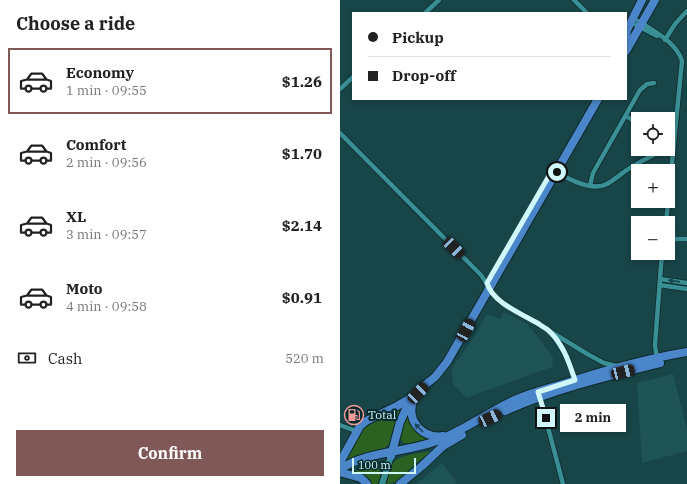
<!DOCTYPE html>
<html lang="en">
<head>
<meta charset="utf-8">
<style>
	:root { --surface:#fff; --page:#f2f2f2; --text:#222; --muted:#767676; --line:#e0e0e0; --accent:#815858 }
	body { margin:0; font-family:"IBM Plex Serif",serif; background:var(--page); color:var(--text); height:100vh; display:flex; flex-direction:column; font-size:15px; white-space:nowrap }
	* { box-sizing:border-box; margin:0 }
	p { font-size:13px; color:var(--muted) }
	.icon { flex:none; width:22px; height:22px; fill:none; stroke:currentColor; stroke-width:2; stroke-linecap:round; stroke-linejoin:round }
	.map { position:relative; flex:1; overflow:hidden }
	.drawer { display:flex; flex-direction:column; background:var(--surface); width:340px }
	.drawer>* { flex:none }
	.guide { position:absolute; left:12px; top:12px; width:275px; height:88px; border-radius:0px; box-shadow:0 2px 6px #0003; display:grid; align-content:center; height:88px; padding:0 16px; background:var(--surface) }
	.buttons { position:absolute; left:291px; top:112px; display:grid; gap:8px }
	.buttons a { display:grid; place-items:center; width:44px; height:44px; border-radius:0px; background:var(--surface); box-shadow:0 2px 6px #0003; font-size:20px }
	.scale { position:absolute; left:12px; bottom:10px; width:64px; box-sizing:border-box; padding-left:4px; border:2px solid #d0f8fa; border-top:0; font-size:11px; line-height:14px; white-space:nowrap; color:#d0f8fa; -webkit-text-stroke:3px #052a2c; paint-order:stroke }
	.end { position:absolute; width:18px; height:18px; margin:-9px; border:5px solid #d0f8fa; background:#111; box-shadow:0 0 0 2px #111 }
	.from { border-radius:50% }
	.bubble { position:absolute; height:28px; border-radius:0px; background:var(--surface); box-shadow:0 2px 6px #0003; font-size:13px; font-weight:800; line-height:28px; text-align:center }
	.car { position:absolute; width:12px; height:24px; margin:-12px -6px; border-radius:5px; box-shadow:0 0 3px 1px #0007; background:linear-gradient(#222 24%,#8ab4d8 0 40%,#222 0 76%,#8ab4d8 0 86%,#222 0) }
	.guide b { display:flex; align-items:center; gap:14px; height:38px; font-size:15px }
	.guide b+b { border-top:1px solid var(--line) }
	.guide i { width:10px; height:10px; background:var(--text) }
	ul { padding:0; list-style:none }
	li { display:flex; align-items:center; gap:12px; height:66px; margin:0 8px 6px; padding:0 8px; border:2px solid transparent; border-radius:0px }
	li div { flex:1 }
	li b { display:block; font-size:15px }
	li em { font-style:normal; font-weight:800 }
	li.selected { border-color:var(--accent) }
	li>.icon { width:36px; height:36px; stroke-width:1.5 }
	h2 { padding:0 16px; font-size:18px; line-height:48px }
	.pay { display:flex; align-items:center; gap:10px; height:44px; padding:0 16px; font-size:15px }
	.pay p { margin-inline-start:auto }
	.primary-button { display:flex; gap:8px; margin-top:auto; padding:8px 16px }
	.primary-button a { flex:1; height:46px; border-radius:0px; background:var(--accent); color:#fff; font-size:16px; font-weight:800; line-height:46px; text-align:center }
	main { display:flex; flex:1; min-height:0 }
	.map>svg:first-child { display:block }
	.built { fill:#1f5457 }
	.green { fill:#2c6221 }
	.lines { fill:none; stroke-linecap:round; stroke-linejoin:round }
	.minor-casing { stroke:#0e292b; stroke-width:6 }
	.tertiary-casing { stroke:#0e292b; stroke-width:8 }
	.trunk-casing { stroke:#0e292b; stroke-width:10 }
	.minor { stroke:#398f94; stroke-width:4.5 }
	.tertiary { stroke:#398f94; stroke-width:6 }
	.trunk { stroke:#4c86ca; stroke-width:8 }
	.oneway { fill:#15484b }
	.oneway2 { fill:#1a465b }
	.route { stroke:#d0f8fa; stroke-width:5 }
	.labels { text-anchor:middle; stroke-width:4; stroke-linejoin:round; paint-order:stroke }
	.poi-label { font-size:12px; fill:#d0f8fa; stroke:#052a2c; text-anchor:start }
</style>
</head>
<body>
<main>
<section class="drawer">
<h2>Choose a ride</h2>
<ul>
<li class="selected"><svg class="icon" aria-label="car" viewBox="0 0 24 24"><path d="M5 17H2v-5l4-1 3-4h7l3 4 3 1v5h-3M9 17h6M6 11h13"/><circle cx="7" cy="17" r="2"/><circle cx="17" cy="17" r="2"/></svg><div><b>Economy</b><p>1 min · 09:55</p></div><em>$1.26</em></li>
<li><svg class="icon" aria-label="car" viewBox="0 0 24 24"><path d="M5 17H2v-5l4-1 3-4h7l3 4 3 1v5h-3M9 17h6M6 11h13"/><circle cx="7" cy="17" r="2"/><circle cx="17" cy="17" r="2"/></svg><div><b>Comfort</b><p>2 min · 09:56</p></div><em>$1.70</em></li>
<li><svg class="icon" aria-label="car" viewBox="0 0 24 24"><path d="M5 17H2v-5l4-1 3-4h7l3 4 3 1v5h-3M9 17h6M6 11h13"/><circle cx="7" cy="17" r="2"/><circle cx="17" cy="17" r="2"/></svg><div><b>XL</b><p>3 min · 09:57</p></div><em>$2.14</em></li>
<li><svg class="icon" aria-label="car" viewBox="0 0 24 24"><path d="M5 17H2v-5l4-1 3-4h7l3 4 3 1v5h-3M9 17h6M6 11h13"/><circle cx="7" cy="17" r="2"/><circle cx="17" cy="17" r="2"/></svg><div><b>Moto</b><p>4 min · 09:58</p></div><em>$0.91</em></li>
</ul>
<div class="pay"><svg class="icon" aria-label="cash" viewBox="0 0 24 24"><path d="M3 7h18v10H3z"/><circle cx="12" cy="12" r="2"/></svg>Cash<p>520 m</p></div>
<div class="primary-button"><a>Confirm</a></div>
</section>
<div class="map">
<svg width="347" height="484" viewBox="0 0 347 484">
	<rect width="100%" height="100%" fill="#184548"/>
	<!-- built -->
	<path class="built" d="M164,312L187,324L197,336L213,358L212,367L126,398L113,384L112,368L136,334L147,314L160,319Z
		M333,374L347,429V451L302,463L297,383Z
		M102,463L115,480L116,484H76Z"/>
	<!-- green -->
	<path class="green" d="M63,406L56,420L49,444L44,449L2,463L20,432L25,426L31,422L49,415Z
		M68,411L71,423L92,439C85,440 76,445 69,444C52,443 65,420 68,411Z
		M94,451C90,454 84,456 80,460C69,468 61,484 46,484C49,478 49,470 52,465C57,454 83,453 94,451Z
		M30,466L39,468L41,476L37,484H31C24,474 21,474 9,473Z"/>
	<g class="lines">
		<defs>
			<path id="minor" d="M234,0L247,13
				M85,13L99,0
				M298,21C315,32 336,42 342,61L326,223
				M296,25L317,36
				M325,40L335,24L347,11
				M0,89L13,77
				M286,116L298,124
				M0,133L141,275C147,283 149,291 157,299L249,355L264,363L276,366
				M215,171C228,179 251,192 267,184C276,179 285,170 295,165C303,159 314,157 321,149
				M250,186L253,173L300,90L307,84L314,83
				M328,239H347
				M320,279L347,283
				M320,285L347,289
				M213,335L227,357L236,382
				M317,359L315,345L322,253
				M200,397L223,484
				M0,425L16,431"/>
			<path id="tertiary" d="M42,484L51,456"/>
			<path id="trunk" d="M286,36L287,30L302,0
				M286,51L315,0
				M73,401C66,421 83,439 103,436
				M165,411C214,389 268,376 320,363
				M51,456L60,422L68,405L85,385L95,377L107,362L258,99
				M0,462L20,426L26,421L57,406L71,398
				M0,466L3,473L21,478L27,484
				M0,469C30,450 67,453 99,440C126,429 150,411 177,399C193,392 210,388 226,383C266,370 306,359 347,352
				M60,484L82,466L103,446L122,435"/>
		</defs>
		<!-- minor casing -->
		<use href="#minor" class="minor-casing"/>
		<!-- tertiary casing -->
		<use href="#tertiary" class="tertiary-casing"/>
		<!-- trunk casing -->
		<use href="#trunk" class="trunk-casing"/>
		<!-- minor -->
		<use href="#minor" class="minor"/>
		<!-- tertiary -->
		<use href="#tertiary" class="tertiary"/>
		<!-- trunk -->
		<use href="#trunk" class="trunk"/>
	</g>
	<!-- one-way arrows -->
	<defs><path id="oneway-solid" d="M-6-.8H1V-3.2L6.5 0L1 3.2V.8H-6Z"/></defs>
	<use class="oneway" href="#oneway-solid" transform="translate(334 281) rotate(-172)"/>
	<use class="oneway2" href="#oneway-solid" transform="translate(79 428) rotate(-134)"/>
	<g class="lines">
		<!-- route -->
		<path class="route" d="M206,418L198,392L235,380C229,363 224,346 211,333C208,329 203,327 199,324C182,314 153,303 147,283L213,169L217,172"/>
	</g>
	<!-- icons -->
	<defs>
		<symbol id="fuel-ring" viewBox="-11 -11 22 22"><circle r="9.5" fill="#052a2c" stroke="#f59b9a" stroke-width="1.5"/><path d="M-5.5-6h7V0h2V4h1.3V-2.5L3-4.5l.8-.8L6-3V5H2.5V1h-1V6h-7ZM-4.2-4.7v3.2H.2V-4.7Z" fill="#f59b9a"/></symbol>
	</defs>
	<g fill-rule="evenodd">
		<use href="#fuel-ring" x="3" y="404" width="22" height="22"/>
	</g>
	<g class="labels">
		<!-- poi labels -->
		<g class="poi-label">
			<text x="28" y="419">Total</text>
		</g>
	</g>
</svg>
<div class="buttons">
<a><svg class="icon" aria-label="locate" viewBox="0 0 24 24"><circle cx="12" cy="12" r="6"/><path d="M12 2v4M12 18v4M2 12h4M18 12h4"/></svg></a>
<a>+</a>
<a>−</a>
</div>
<div class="scale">100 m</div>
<i class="end from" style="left:217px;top:172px"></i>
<i class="end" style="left:206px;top:418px"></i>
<div class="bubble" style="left:220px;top:404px;width:66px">2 min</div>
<i class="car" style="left:114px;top:248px;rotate:135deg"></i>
<i class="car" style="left:126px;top:330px;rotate:29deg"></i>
<i class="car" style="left:283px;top:372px;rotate:76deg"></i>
<i class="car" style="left:78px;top:393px;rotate:44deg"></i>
<i class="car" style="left:150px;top:418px;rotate:65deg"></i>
<div class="guide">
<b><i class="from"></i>Pickup</b>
<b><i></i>Drop-off</b>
</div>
</div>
</main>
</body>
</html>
